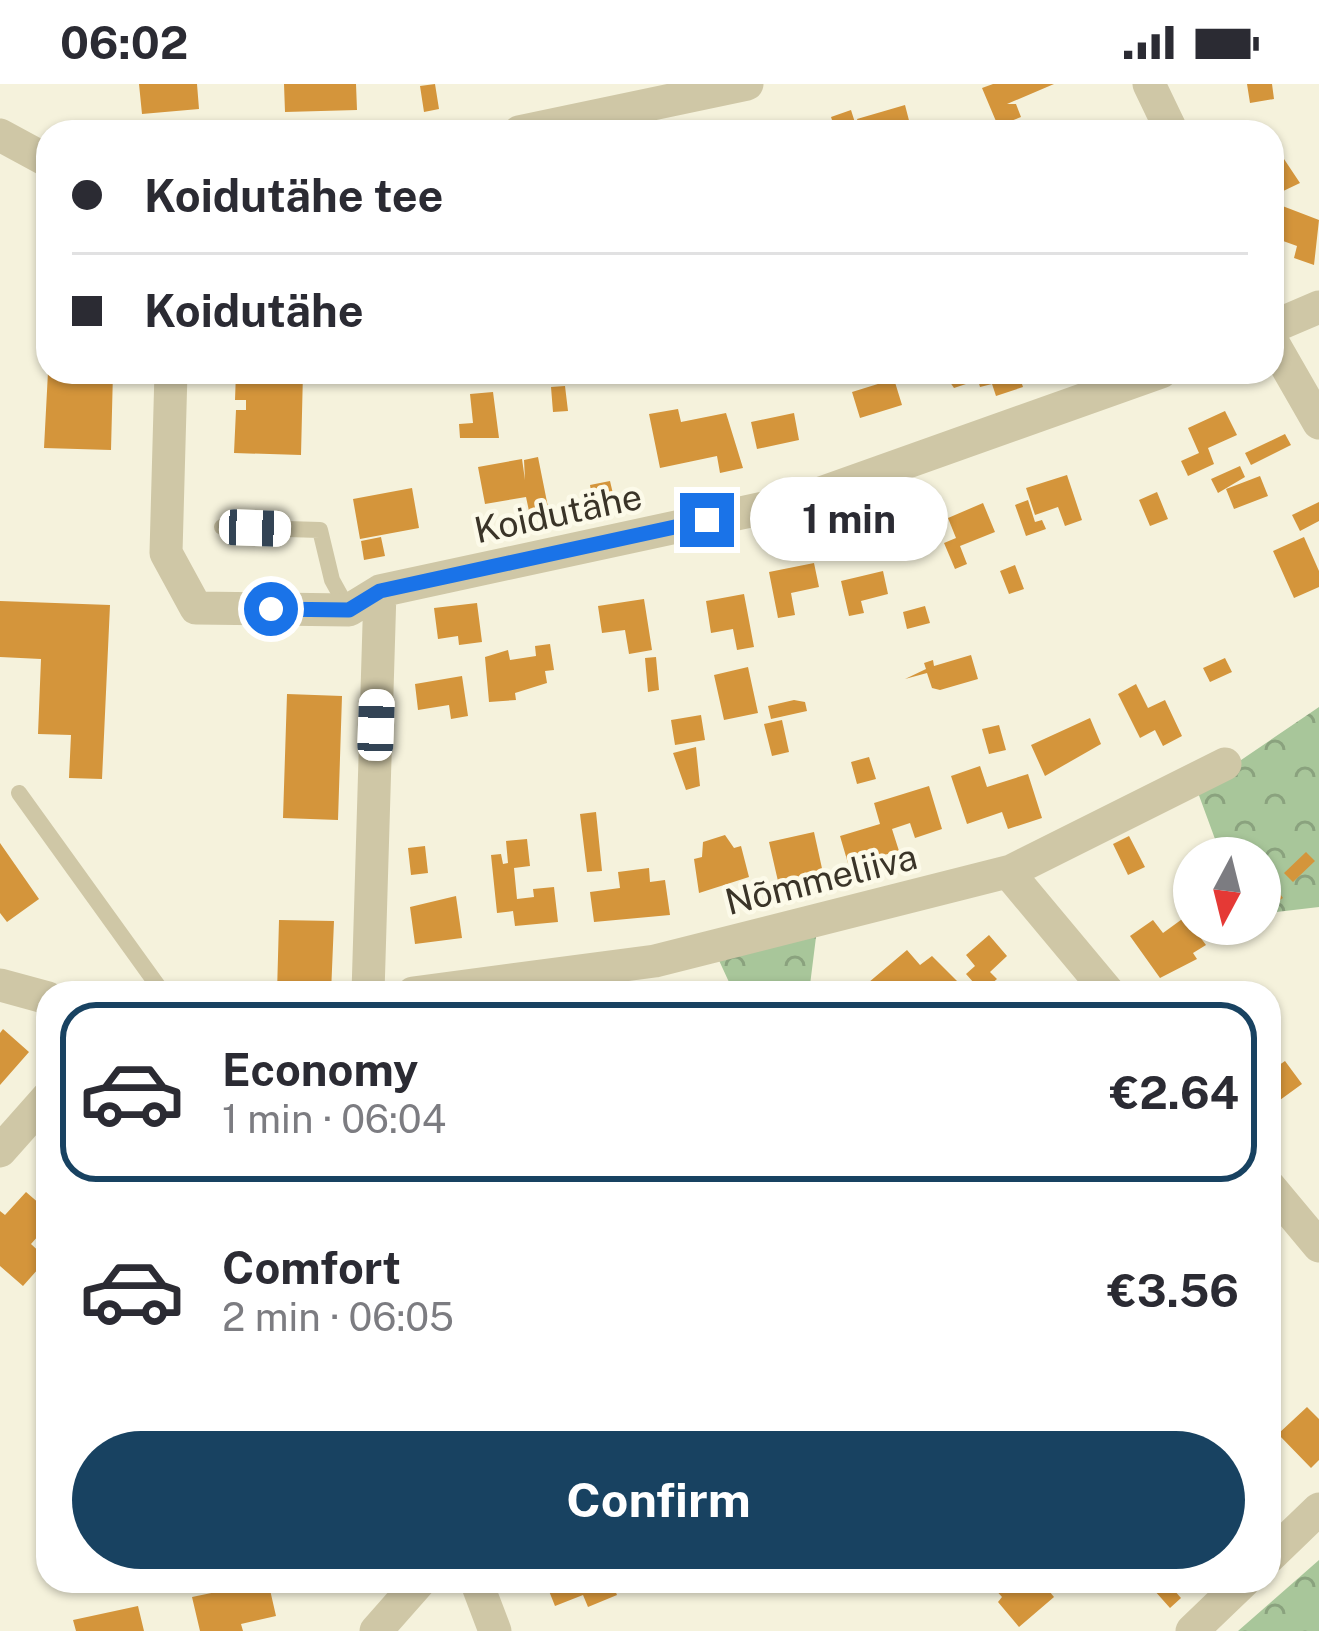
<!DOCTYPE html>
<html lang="en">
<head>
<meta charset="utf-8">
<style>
	:root { --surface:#fff; --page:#f2f2f3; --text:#2b2b33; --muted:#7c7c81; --line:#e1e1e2; --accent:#184261 }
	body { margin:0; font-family:"Public Sans",sans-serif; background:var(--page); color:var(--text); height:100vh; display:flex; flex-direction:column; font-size:45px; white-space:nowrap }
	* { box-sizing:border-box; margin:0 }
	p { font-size:39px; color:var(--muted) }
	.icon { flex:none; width:66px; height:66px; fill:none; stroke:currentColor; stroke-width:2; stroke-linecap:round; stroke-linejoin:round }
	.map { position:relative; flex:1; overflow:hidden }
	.details { position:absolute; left:36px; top:897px; width:1245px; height:612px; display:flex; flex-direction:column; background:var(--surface); border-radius:36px; box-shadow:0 3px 9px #0004 }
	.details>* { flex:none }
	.guide { position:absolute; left:36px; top:36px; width:1248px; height:264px; border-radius:36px; box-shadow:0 3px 9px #0004; display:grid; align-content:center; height:264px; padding:0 36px; background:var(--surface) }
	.needle { width:78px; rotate:187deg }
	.tools { position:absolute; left:1173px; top:753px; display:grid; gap:24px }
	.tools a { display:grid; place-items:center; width:108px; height:108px; border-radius:50%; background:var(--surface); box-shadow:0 3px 9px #0004; font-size:60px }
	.end { position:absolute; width:54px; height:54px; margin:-27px; border:15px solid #1a73e8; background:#fff; box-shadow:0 0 0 6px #fff }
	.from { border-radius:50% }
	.bubble { position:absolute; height:84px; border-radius:42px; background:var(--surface); box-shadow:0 3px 9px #0004; font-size:39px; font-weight:700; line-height:84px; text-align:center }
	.car { position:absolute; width:36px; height:72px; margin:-36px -18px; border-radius:15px; box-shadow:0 0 9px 3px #0007; background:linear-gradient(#fff 24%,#345 0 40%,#fff 0 76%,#345 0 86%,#fff 0) }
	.guide b { display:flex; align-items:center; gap:42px; height:114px; font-size:45px }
	.guide b+b { border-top:3px solid var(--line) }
	.guide i { width:30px; height:30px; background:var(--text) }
	ul { padding:21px 0 0; list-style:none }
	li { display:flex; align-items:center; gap:36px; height:180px; margin:0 24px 18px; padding:0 12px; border:6px solid transparent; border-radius:36px }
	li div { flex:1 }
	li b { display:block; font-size:45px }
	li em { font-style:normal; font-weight:700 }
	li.current { border-color:var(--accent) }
	li>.icon { width:108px; height:108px; stroke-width:1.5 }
	.cta { display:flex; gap:24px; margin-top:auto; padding:24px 36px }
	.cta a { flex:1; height:138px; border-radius:72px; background:var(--accent); color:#fff; font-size:48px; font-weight:700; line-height:138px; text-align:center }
	.status { display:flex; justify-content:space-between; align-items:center; height:84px; padding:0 60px; background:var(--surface); direction:ltr }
	.status svg { height:33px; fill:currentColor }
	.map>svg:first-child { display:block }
	.forest { fill:url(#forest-crowns) }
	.building { fill:#d4953b }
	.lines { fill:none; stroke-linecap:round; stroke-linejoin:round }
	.service { stroke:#cfc7a6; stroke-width:16 }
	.minor { stroke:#cfc7a6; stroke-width:33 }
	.route { stroke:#1a73e8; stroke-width:15 }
	.labels { text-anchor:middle; stroke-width:9; stroke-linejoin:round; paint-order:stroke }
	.street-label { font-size:36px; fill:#3a3428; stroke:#fcfae9 }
</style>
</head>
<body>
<div class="status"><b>06:02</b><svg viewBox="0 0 49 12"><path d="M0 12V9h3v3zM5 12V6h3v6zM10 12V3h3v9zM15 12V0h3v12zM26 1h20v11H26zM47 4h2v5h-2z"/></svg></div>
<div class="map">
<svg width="1319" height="1547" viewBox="0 0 1319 1547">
	<defs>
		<pattern id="forest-crowns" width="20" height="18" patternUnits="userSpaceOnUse" patternTransform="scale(3)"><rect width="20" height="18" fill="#a8c69a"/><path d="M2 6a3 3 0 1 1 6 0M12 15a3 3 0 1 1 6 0" fill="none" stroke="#8aa27e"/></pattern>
	</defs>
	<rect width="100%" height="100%" fill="#f5f2dc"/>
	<!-- forest -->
	<path class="forest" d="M1319,623V823L1260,830V774H1222L1197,706Z
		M818,837L809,909H734L711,859Z
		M1319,1476V1547H1238Z"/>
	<!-- building -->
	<path class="building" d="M139,0H197L199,25L142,30Z
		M284,0H356L357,26L285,28Z
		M435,0L439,25L424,28L420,2Z
		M993,0H1054L1007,20H1016L1021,33L998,42L982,4Z
		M1247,0H1272L1274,15L1250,19Z
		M905,21L912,48H861L857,35Z
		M851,26L858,48H836L831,33Z
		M1272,57L1300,99L1277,110L1272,101Z
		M1272,118L1319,136L1314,181L1294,174L1297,162L1272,153Z
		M48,288H113L111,366L44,364Z
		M236,288H303L301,371L234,369L236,326H246V316H235Z
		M943,288H998L988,294L1018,288L1023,303L996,312L992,300L980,303L978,296L954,304Z
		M894,295L902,321L860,334L852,308Z
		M565,302L568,327L553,328L551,303Z
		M493,308L499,354H460L459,340L473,339L470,310Z
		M678,325L681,338L726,329L743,384L720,389L717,372L660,384L649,330Z
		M1225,327L1237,351L1208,364L1214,380L1188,392L1181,377L1199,369L1188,344Z
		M794,329L799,356L757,365L751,338Z
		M1285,350L1291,361L1251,381L1245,369Z
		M538,373L548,423L529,427L526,413L485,420L478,383L522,375L525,396L524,376Z
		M1240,382L1245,393L1218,409L1211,395Z
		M1067,391L1082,436L1065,442L1058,423L1035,431L1026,404Z
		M1260,392L1268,412L1234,425L1226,405Z
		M610,397L614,414L593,419L590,401Z
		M412,404L419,444L360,455L353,415Z
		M1157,408L1168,435L1150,442L1139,416Z
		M1028,416L1035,438L1042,436L1046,445L1026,452L1015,421Z
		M1319,418V437L1300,447L1292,431Z
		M983,419L995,448L960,462L967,480L955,485L944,459L956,454L948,434Z
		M381,453L385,472L364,476L361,457Z
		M1304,453L1319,487V503L1294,514L1273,467Z
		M814,479L819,503L791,509L795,531L778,534L769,488Z
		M1015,481L1024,505L1009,510L1000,487Z
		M883,487L888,510L861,517L864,529L849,532L841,497Z
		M744,510L754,563L737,566L733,545L711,549L706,517Z
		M644,515L652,566L629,570L625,546L602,549L598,522Z
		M0,517L110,521L102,695L69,694L71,651L38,650L41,575L0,573Z
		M477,519L482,558L459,561L458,552L438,555L434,524Z
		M925,522L930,539L907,545L903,528Z
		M550,560L554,586L545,587L547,599L515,609L516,616L489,618L485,573L508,566L510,576L536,572L535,562Z
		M971,571L978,595L940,606L932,604L927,589L905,595L926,585L924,579L933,576L934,582Z
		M656,573L659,606L648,608L645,574Z
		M1225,574L1232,588L1210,598L1203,584Z
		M748,583L758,629L724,636L714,591Z
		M462,592L468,632L451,635L449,621L418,626L415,600Z
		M1136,600L1148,624L1165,616L1182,652L1163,662L1155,646L1140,654L1118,610Z
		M287,610L342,612L338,736L283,734Z
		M794,616L805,618L807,627L771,635L768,622Z
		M701,631L705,656L675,661L671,636Z
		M1090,634L1101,660L1045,692L1031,661Z
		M782,636L789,668L772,672L764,640Z
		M999,641L1006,666L989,670L982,645Z
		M696,663L700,702L686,706L673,669Z
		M869,673L876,695L857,700L851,678Z
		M980,682L987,703L1028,690L1042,734L1008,745L1002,728L967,740L951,692Z
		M929,702L942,745L915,754L910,739L892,745L899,767L880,772L882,780L868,785L861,767L867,788L852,793L840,752L880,740L874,719Z
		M596,728L602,787L587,788L580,730Z
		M814,748L823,789L800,794L805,814L783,819L769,758Z
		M725,751L734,764L741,762L749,793L699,809L694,775L702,773L703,758Z
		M1129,752L1145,783L1128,791L1113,760Z
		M527,755L530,782L514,784L517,815L534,813L533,805L554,803L558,838L515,842L513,827L497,829L491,771L501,770L503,780L508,779L506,757Z
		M0,759L39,815L7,838L0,829Z
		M425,762L428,789L411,791L408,764Z
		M1306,768L1315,777L1293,798L1284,789Z
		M649,784L650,798L665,796L670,831L594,838L590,808L620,804L618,788Z
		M1273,800L1283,814L1260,829V808Z
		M456,812L462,854L415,860L410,823Z
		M1185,833L1206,861L1193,869L1197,875L1160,894L1130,852L1153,836L1163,849Z
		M279,836L334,837L331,909H277Z
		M989,851L1007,872L990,888L997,895L982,908L966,890L975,882L966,871Z
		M907,866L920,881L932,872L969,909H866L862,904Z
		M3,945L29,968L0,1001V949Z
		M1285,977L1302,1000L1269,1024V988Z
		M26,1108L48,1127V1141L31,1160L47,1175L23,1202L0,1182V1127L5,1131Z
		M1307,1323L1319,1335V1376L1311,1384L1278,1350Z
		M219,1497H268L276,1532L241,1540L243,1547H200L192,1513L221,1507Z
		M545,1497H611L617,1511L588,1523L583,1511L555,1522Z
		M1002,1497H1041L1054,1513L1019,1543L998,1518L1002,1513L994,1504Z
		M1146,1497H1166L1181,1514L1170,1524Z
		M138,1522L144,1547H76L73,1536Z"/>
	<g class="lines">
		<!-- service -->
		<path class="service" d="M222,443L320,446L332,496L348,525
			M19,709L163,909"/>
		<!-- minor -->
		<path class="minor" d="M1149,0L1172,48
			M519,48L747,0
			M0,51L48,77
			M1272,243L1319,223
			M1272,257L1319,339
			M171,288L166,469L196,524L349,526L380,507L801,416L1161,288
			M1008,788L1109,909
			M0,901L48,914
			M368,909L380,507
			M413,909L655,877L1011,787L1225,680
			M0,1067L48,1013
			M1269,1102L1319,1162
			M1269,1473L1319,1425
			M476,1497L495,1547
			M376,1547L420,1497
			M1192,1547L1244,1497"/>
	</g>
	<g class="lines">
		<!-- route -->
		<path class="route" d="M271,525L349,526L380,507L707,436"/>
	</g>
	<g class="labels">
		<!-- street labels -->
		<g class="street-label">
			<text transform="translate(558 429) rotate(-12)" y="13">Koidutähe</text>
			<text transform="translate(821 795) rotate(-14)" y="13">Nõmmeliiva</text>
		</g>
	</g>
</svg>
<div class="tools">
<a><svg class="needle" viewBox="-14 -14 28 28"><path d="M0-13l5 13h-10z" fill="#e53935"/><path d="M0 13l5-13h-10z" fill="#7c7c81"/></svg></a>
</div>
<i class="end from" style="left:271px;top:525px"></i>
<i class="end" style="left:707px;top:436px"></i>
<div class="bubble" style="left:750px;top:393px;width:198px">1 min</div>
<i class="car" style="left:255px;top:444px;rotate:92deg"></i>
<i class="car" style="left:376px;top:641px;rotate:2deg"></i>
<div class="guide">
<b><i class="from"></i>Koidutähe tee</b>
<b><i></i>Koidutähe</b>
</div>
<section class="details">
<ul>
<li class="current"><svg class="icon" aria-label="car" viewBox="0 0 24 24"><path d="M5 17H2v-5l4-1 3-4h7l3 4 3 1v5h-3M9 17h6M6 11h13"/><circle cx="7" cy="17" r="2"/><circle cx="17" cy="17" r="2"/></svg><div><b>Economy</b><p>1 min · 06:04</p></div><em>€2.64</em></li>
<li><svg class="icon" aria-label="car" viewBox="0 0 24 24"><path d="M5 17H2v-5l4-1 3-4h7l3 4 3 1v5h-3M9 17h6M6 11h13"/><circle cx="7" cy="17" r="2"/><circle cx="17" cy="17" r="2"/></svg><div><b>Comfort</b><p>2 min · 06:05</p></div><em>€3.56</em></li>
</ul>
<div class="cta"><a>Confirm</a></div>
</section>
</div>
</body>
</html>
